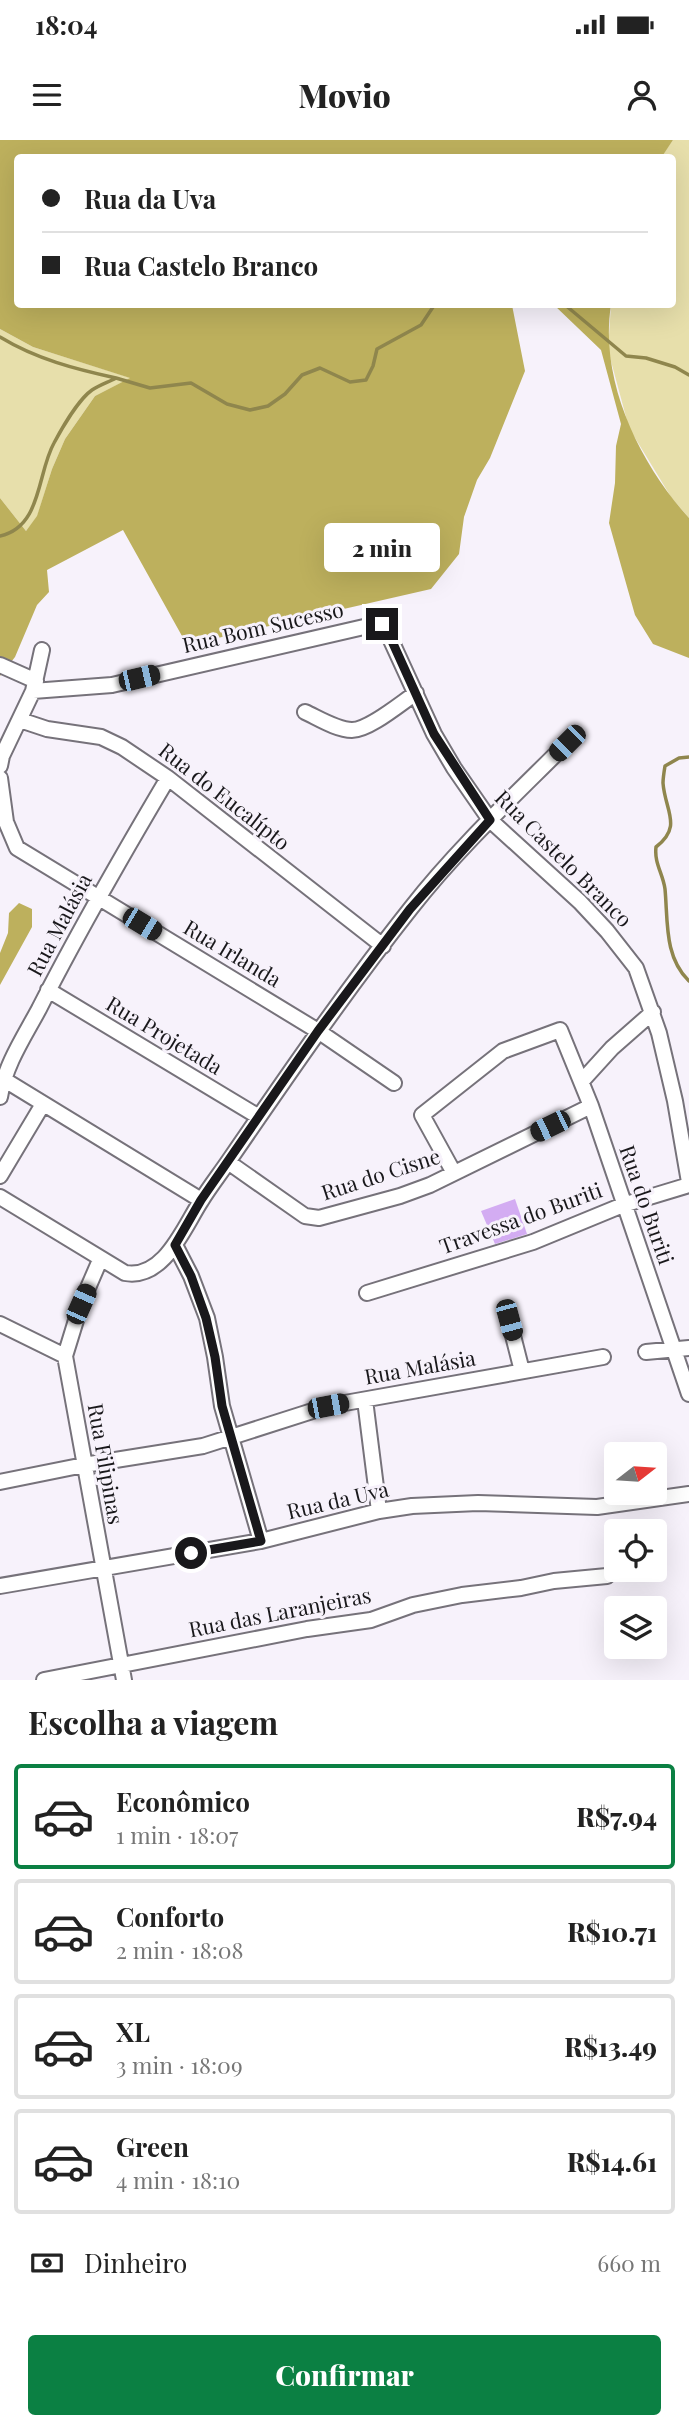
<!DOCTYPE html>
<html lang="pt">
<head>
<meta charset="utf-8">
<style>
	:root { --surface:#fff; --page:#f2f2f2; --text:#222; --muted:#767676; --line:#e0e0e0; --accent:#0b8043 }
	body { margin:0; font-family:"Playfair Display",serif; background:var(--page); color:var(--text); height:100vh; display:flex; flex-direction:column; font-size:26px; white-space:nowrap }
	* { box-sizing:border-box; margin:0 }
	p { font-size:23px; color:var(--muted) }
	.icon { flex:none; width:38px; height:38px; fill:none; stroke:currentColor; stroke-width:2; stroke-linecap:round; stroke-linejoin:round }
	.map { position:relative; height:1540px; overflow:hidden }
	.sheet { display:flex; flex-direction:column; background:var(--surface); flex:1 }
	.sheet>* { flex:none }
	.guide { position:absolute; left:14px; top:14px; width:662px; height:154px; border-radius:7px; box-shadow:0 7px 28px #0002; display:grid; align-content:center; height:154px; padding:0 28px; background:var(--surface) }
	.needle { width:46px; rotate:73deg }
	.fabs { position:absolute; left:604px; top:1302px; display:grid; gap:14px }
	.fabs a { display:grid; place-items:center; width:63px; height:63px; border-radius:7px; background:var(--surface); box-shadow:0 7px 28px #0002; font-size:35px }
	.end { position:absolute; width:32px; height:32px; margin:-16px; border:9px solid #19181b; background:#fff; box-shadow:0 0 0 4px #fff }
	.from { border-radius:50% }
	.bubble { position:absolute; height:49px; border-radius:7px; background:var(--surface); box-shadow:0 7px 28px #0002; font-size:23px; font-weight:800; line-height:49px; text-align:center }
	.car { position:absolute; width:21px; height:42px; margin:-21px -10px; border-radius:9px; box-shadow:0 0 5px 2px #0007; background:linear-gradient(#222 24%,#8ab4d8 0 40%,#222 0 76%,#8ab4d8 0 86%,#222 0) }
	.guide b { display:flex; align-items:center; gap:24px; height:66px; font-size:26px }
	.guide b+b { border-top:2px solid var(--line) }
	.guide i { width:18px; height:18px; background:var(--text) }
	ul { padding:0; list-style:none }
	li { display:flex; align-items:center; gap:21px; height:105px; margin:0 14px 10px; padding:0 14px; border:4px solid var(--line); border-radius:7px }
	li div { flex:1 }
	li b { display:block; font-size:26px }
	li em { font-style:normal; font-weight:800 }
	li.selected { border-color:var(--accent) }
	li>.icon { width:63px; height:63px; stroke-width:1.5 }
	h2 { padding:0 28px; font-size:32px; line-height:84px }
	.pay { display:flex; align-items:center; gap:18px; height:77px; padding:0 28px; font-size:26px }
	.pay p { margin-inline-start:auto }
	.button { display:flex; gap:14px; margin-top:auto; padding:14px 28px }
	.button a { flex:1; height:80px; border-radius:7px; background:var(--accent); color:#fff; font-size:28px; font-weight:800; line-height:80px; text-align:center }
	.status { display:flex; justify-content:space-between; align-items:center; height:49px; padding:0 35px; background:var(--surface); direction:ltr }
	.status svg { height:19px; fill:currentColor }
	header { display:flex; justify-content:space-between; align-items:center; height:91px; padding:0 28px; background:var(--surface); font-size:32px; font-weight:800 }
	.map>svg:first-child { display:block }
	.green { fill:#e7dfab }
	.forest { fill:#bdb05d }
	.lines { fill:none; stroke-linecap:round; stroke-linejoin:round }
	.stream { stroke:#8f864d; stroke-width:3.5 }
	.building { fill:#d3acf2 }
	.minor-casing { stroke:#76727a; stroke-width:18 }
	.minor { stroke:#fff; stroke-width:14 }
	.route { stroke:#19181b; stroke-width:9 }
	.labels { text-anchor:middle; stroke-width:6; stroke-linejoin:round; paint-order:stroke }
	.street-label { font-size:21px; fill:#19181b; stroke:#f7f2fb }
</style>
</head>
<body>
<div class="status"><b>18:04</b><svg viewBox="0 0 49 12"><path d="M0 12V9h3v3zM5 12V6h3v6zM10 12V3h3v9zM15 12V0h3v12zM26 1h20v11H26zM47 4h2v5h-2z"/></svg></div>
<header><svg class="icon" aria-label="menu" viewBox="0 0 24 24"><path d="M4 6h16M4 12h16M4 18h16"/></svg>Movio<svg class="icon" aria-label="person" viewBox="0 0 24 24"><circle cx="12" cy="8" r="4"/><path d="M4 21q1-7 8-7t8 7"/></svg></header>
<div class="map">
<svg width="689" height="1540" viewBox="0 0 689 1540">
	<rect width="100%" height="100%" fill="#f7f2fb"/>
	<!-- green -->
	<path class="green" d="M673,0H689V378L671,357L629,288L608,210L611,165L672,164V18L661,17Z
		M0,189L33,207L131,238L95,256L65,299L52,329L37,377L26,391L0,358Z"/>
	<!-- forest -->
	<path class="forest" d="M0,0H673L661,18H18V164L512,165L525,231L490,318L477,340L464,377L459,414L431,449L187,505L123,390L47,430L49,452L37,465L15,517L0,536V358L26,391L37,376L52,329L65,299L95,256L130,238L33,207L0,189Z
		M554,165H611C599,240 639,323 689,378V518L653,504L635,475L609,383L615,343L616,306L621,284L601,210Z
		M19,763L32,769V787L0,845V813L8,793L9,773Z"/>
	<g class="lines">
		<!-- stream -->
		<path class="stream" d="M564,164L626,216L646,218L675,227L689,235
			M0,197C36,219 75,229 116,238
			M0,396C42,387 37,333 54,303C62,288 79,259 92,250C99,245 109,242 116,238L150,248L191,243L227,264L250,270L268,266L285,254L302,235L320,228L350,242L366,240L373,226L377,209L421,185L435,164
			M689,617L679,618L665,626C664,632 663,638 663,643C665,671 683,686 656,707C654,723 663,734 665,749C668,781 664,817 689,841"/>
	</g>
	<!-- building -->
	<path class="building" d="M515,1059L527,1094L495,1104L481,1071Z"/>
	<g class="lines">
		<defs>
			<path id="minor" d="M0,525L36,541
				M33,551L112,545L377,484L384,485L434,594L454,628L490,680L580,762L607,791L636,828L659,893L675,961L689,1042
				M305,572C318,578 337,590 352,590C369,590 401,563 416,553
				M20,580L47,589L101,597L122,607L168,638L383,806
				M0,626L2,616L33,551L42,510
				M0,638L6,682L17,708L318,891L394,943
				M48,850L259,977
				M3,939L201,1060
				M582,941L612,908L653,872
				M0,957C5,925 24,897 39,869C79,790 123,714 168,638
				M228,1022L305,1076L319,1078L400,1056L430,1045L591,966
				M454,1033L422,975L503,911L560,890L591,966L689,1254
				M0,1036L43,964
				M0,1057L125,1133C164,1140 184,1087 201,1061C209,1048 219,1035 228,1022C287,936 346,850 411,768C457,709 514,656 567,603
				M175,1105L191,1136L207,1178L215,1217L222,1266L261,1401
				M100,1120L81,1164L65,1216L124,1540
				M367,1153L533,1102L623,1065L689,1045
				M509,1180L522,1231
				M0,1184L65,1216
				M646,1212L689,1208
				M365,1260L379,1371
				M0,1342L84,1325L203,1306L328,1266L603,1217
				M0,1446L261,1401L379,1371L412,1366L478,1363L597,1367L689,1354
				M44,1540L307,1489L371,1480L413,1465L462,1455L521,1448L554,1441L607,1436"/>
		</defs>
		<!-- minor casing -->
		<use href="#minor" class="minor-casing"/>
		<!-- minor -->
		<use href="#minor" class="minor"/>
	</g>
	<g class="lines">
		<!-- route -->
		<path class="route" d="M191,1413L261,1401L222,1266L215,1217L206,1178L191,1136L175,1105L201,1060L318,891L410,769L490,680L434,594L386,488L382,484"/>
	</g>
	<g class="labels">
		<!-- street labels -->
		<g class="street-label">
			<text transform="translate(263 488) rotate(-13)" y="7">Rua Bom Sucesso</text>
			<text transform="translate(224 657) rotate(38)" y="7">Rua do Eucalípto</text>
			<text transform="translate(563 719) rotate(45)" y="7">Rua Castelo Branco</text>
			<text transform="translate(60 785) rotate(-62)" y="7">Rua Malásia</text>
			<text transform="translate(232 814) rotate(31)" y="7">Rua Irlanda</text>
			<text transform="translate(164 896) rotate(31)" y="7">Rua Projetada</text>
			<text transform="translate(381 1035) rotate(-18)" y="7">Rua do Cisne</text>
			<text transform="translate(646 1065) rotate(71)" y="7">Rua do Buriti</text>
			<text transform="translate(521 1079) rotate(-20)" y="7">Travessa do Buriti</text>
			<text transform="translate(420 1228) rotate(-10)" y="7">Rua Malásia</text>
			<text transform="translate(105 1324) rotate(80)" y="7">Rua Filipinas</text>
			<text transform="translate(338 1361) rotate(-13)" y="7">Rua da Uva</text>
			<text transform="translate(280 1473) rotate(-11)" y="7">Rua das Laranjeiras</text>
		</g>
	</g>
</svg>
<div class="fabs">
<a><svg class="needle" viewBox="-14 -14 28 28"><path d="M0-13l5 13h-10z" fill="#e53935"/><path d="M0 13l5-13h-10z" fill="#767676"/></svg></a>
<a><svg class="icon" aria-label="locate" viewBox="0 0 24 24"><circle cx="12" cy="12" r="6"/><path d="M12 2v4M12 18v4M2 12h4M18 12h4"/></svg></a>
<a><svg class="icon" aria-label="layers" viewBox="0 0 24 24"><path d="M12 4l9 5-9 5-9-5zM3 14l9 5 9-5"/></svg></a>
</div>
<i class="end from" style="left:191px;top:1413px"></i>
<i class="end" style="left:382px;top:484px"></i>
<div class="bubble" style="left:324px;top:383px;width:116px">2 min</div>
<i class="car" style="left:139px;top:538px;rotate:77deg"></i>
<i class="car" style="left:567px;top:603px;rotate:225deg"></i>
<i class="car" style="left:142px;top:784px;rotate:121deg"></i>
<i class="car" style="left:550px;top:986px;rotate:244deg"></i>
<i class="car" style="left:81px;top:1164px;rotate:24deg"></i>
<i class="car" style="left:509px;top:1180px;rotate:165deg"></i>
<i class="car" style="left:328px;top:1266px;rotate:79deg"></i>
<div class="guide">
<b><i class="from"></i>Rua da Uva</b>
<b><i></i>Rua Castelo Branco</b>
</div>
</div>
<section class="sheet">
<h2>Escolha a viagem</h2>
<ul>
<li class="selected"><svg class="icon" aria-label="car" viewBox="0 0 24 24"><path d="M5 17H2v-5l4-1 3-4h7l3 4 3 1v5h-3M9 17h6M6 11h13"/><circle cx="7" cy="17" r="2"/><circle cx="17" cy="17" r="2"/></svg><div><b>Econômico</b><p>1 min · 18:07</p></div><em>R$7.94</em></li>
<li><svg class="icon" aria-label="car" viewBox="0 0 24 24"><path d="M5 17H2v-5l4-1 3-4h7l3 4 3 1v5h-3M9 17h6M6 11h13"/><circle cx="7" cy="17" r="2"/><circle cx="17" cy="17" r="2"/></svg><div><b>Conforto</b><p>2 min · 18:08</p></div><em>R$10.71</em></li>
<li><svg class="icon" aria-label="car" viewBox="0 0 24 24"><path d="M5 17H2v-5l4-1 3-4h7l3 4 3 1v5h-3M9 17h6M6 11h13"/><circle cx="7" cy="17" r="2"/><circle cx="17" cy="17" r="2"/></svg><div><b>XL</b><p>3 min · 18:09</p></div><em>R$13.49</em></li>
<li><svg class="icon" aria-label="car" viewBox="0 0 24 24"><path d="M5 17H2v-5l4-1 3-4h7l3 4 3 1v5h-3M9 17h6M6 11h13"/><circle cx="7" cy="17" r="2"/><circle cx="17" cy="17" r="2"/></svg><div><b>Green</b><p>4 min · 18:10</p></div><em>R$14.61</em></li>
</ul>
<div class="pay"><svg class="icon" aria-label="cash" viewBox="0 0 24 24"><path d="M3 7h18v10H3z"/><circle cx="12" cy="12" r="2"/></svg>Dinheiro<p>660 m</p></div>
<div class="button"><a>Confirmar</a></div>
</section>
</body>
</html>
